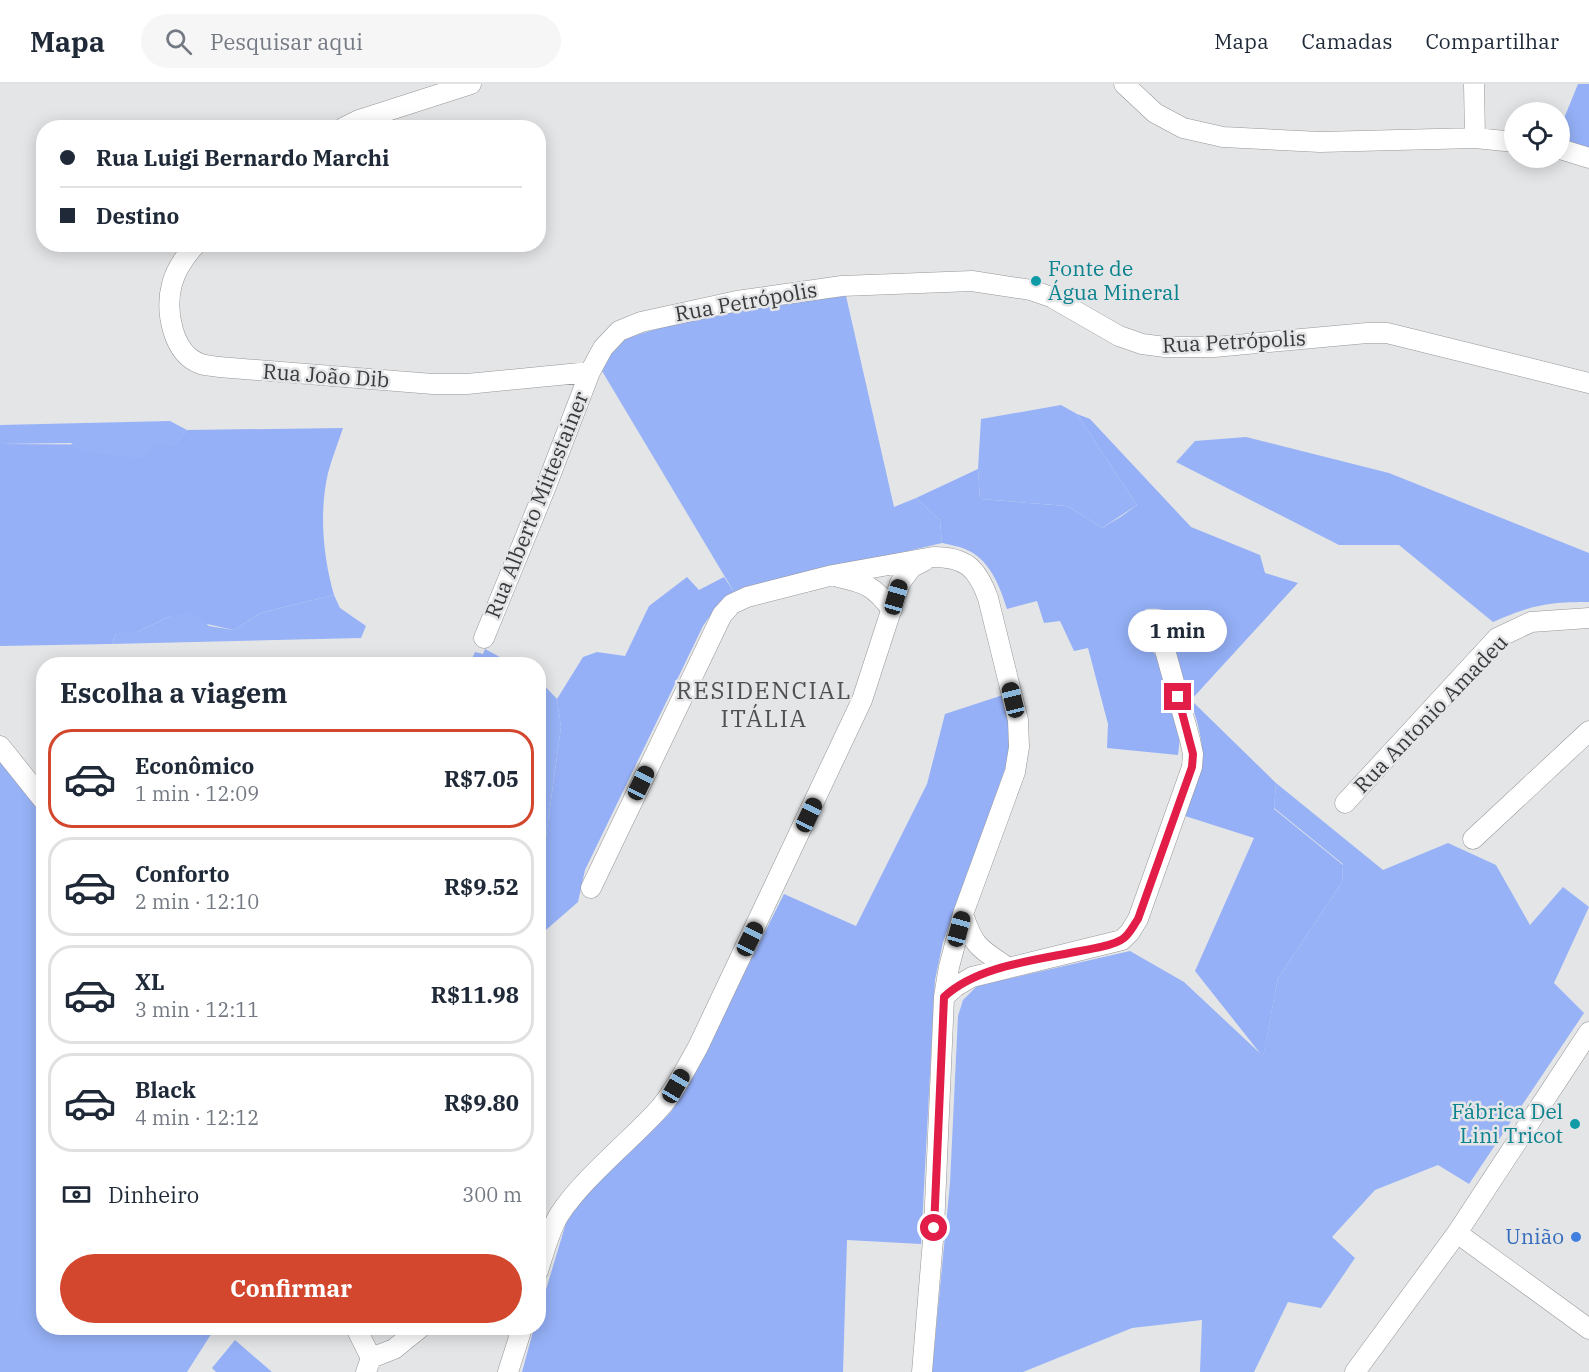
<!DOCTYPE html>
<html lang="pt">
<head>
<meta charset="utf-8">
<style>
	:root { --surface:#fff; --page:#f6f6f7; --text:#1f2937; --muted:#747a83; --line:#e0e1e3; --accent:#d3472e }
	body { margin:0; font-family:"IBM Plex Serif",serif; background:var(--page); color:var(--text); height:100vh; display:flex; flex-direction:column; font-size:22px; white-space:nowrap }
	* { box-sizing:border-box; margin:0 }
	p { font-size:20px; color:var(--muted) }
	.icon { flex:none; width:33px; height:33px; fill:none; stroke:currentColor; stroke-width:2; stroke-linecap:round; stroke-linejoin:round }
	.map { position:relative; flex:1; overflow:hidden }
	.drawer { position:absolute; left:36px; top:573px; width:510px; height:678px; display:flex; flex-direction:column; background:var(--surface); border-radius:24px; box-shadow:0 3px 15px #0003 }
	.drawer>* { flex:none }
	.guide { position:absolute; left:36px; top:36px; width:510px; height:132px; border-radius:24px; box-shadow:0 3px 15px #0003; display:grid; align-content:center; height:132px; padding:0 24px; background:var(--surface) }
	.tools { position:absolute; left:1504px; top:18px; display:grid; gap:12px }
	.tools a { display:grid; place-items:center; width:66px; height:66px; border-radius:50%; background:var(--surface); box-shadow:0 3px 15px #0003; font-size:30px }
	.end { position:absolute; width:27px; height:27px; margin:-14px; border:8px solid #e11d48; background:#fff; box-shadow:0 0 0 3px #fff }
	.from { border-radius:50% }
	.bubble { position:absolute; height:42px; border-radius:21px; background:var(--surface); box-shadow:0 3px 15px #0003; font-size:20px; font-weight:700; line-height:42px; text-align:center }
	.car { position:absolute; width:18px; height:36px; margin:-18px -9px; border-radius:8px; box-shadow:0 0 4px 2px #0007; background:linear-gradient(#222 24%,#8ab4d8 0 40%,#222 0 76%,#8ab4d8 0 86%,#222 0) }
	.guide b { display:flex; align-items:center; gap:21px; height:57px; font-size:22px }
	.guide b+b { border-top:2px solid var(--line) }
	.guide i { width:15px; height:15px; background:var(--text) }
	ul { padding:0; list-style:none }
	li { display:flex; align-items:center; gap:18px; height:99px; margin:0 12px 9px; padding:0 12px; border:3px solid var(--line); border-radius:24px }
	li div { flex:1 }
	li b { display:block; font-size:22px }
	li em { font-style:normal; font-weight:700 }
	li.current { border-color:var(--accent) }
	li>.icon { width:54px; height:54px; stroke-width:1.5 }
	h2 { padding:0 24px; font-size:27px; line-height:72px }
	.pay { display:flex; align-items:center; gap:15px; height:66px; padding:0 24px; font-size:22px }
	.pay p { margin-inline-start:auto }
	.button { display:flex; gap:12px; margin-top:auto; padding:12px 24px }
	.button a { flex:1; height:69px; border-radius:36px; background:var(--accent); color:#fff; font-size:24px; font-weight:700; line-height:69px; text-align:center }
	header { display:flex; align-items:center; gap:36px; box-sizing:border-box; height:84px; padding:0 30px; background:var(--surface); border-bottom:2px solid var(--line) }
	header strong { font-size:28px }
	nav { display:flex; gap:33px; margin-inline-start:auto; font-size:21px }
	.search { width:420px; height:54px; background:var(--page); display:flex; align-items:center; gap:15px; box-sizing:border-box; padding:0 21px; border-radius:33px; color:var(--muted); font-size:22px }
	.map>svg:first-child { display:block }
	.green { fill:#95b0f7 }
	.forest { fill:#97b2f7 }
	.lines { fill:none; stroke-linecap:round; stroke-linejoin:round }
	.minor-casing { stroke:#959698; stroke-width:21 }
	.minor { stroke:#fff; stroke-width:20 }
	.route { stroke:#e11d48; stroke-width:8 }
	.culture-dot { fill:#0f9aa8; stroke:#e4e5e7; stroke-width:2 }
	.shop-dot { fill:#3f7fe0; stroke:#e4e5e7; stroke-width:2 }
	.labels { text-anchor:middle; stroke-width:5; stroke-linejoin:round; paint-order:stroke }
	.culture-label { font-size:21px; fill:#0d838f; stroke:#e4e5e7; text-anchor:start }
	.street-label { font-size:21px; fill:#3a3a3b; stroke:#e4e5e7 }
	.shop-label { font-size:21px; fill:#366cbe; stroke:#e4e5e7; text-anchor:end }
	.quarter-label { font-size:24px; letter-spacing:1.5px; fill:#505052; stroke:#e4e5e7 }
</style>
</head>
<body>
<header>
<strong>Mapa</strong>
<div class="search"><svg class="icon" aria-label="search" viewBox="0 0 24 24"><circle cx="10" cy="10" r="6"/><path d="M15 15l6 6"/></svg>Pesquisar aqui</div>
<nav><a>Mapa</a><a>Camadas</a><a>Compartilhar</a></nav>
</header>
<div class="map">
<svg width="1589" height="1288" viewBox="0 0 1589 1288">
	<rect width="100%" height="100%" fill="#e4e5e7"/>
	<!-- green -->
	<path class="green" d="M1578,0H1589V64L1560,55V44Z
		M1077,330L1090,335L1191,443L1260,471L1265,489L1298,499L1191,616L1276,699L1274,725L1343,781L1342,798L1278,894L1263,973L1195,887L1254,754L1185,732C1191,711 1203,687 1202,665C1201,645 1191,618 1184,598C1182,590 1177,581 1176,572C1175,560 1185,548 1179,536C1173,525 1157,524 1146,525L1138,535L1139,548L1157,573L1180,653L1178,671L1107,664L1108,640L1088,564L1074,567L1060,537L1044,539L1037,517L1007,525C1000,502 989,474 965,465C958,462 950,461 942,459L940,436L916,414L978,385L980,415L1067,422L1102,444L1122,432L1137,421Z
		M343,344C338,359 332,374 328,389C319,428 323,473 334,511L260,529L234,546L170,532L135,549H116L112,560L0,562V360L175,361L187,346Z
		M687,493L699,506L724,493L734,508L719,519L703,542L585,786L578,818L539,852V804L561,643L557,615L583,573L597,568L625,572L649,522Z
		M1003,611L1011,638L1010,671L943,858L935,896L921,1160L847,1156L843,1288H522L534,1244H538L539,1229L566,1139L583,1113L671,1028L690,997L784,810L856,842L927,700L945,630Z
		M235,1256L272,1288H216L212,1284Z"/>
	<!-- forest -->
	<path class="forest" d="M846,212L894,423L916,414L940,436L942,459L734,508L602,287L609,270L622,256L643,249L727,225Z
		M1061,321L1077,330L1137,421L1102,444L1067,422L980,415L978,385L981,335Z
		M170,337L187,346L175,362L155,361L145,375L79,367L71,359L0,360V341Z
		M1246,353L1389,389L1589,469V518C1548,518 1531,521 1493,538L1399,461H1339L1176,378L1195,357Z
		M334,511L340,524L366,542L361,554L112,560L116,549H135L170,532L192,528L209,542L234,546L260,529Z
		M485,565L513,580H470L475,568L483,570Z
		M539,596L557,615L561,643L539,804L538,660L545,623L539,619Z
		M0,667L43,723L44,1244H215L187,1288H0Z
		M1276,699L1383,786L1448,759L1496,781L1530,841L1563,803L1589,823L1554,899L1584,929L1469,1100L1438,1081L1375,1106L1332,1153L1355,1174L1321,1224L1288,1218L1254,1288H1200L1202,1236L1132,1244L1023,1288H932L950,1099L958,932L963,916L977,902L1130,867L1184,898L1263,972L1278,894L1342,798L1343,780L1274,724Z"/>
	<g class="lines">
		<defs>
			<path id="minor" d="M1124,0L1155,29L1183,44L1223,53L1320,58L1475,54L1515,58
				M1474,0L1475,54
				M343,44L359,36L471,0
				M1560,65L1589,74
				M196,160C186,171 176,185 172,200C165,226 172,270 201,280C207,282 214,282 219,283L433,300H467L590,288
				M838,493C866,499 875,503 892,526
				M484,554L545,405L590,288L603,264L619,247L641,238L737,217L842,202L972,197L1031,206L1051,213L1119,252L1142,260L1165,263H1214L1367,249H1387L1589,299
				M0,662L44,717
				M1345,719L1497,554L1531,538L1589,534
				M1473,755L1589,647
				M591,804L722,531L732,520L747,513L833,491L933,473C966,473 977,484 988,514L1018,636L1019,663L1015,688L963,830L949,883L944,913L934,1144L922,1288
				M963,830C974,863 979,864 1007,883
				M944,913L955,903L972,893L1122,856L1130,848L1138,835L1192,683L1193,670L1190,656L1160,548
				M1457,1149L1589,1245
				M538,1187C544,1168 549,1148 559,1131C583,1094 629,1058 659,1025C675,1007 686,984 698,963L862,616L900,499L912,483L924,477
				M356,1244L371,1274L366,1288
				M371,1274L394,1265L420,1244
				M508,1288L522,1244
				M1355,1288L1457,1149L1589,948"/>
		</defs>
		<!-- minor casing -->
		<use href="#minor" class="minor-casing"/>
		<!-- minor -->
		<use href="#minor" class="minor"/>
	</g>
	<g class="lines">
		<!-- route -->
		<path class="route" d="M934,1144L944,913C977,882 1036,876 1080,867C1093,864 1109,863 1121,856C1129,852 1133,842 1138,835L1192,683L1193,670L1178,613"/>
	</g>
	<!-- markers -->
	<g class="culture-dot">
		<circle cx="1036" cy="197" r="6"/>
		<circle cx="1575" cy="1040" r="6"/>
	</g>
	<circle class="shop-dot" cx="1576" cy="1153" r="6"/>
	<g class="labels">
		<!-- culture labels -->
		<g class="culture-label">
			<text x="1048" y="192">Fonte de<tspan x="1048" dy="24">Água Mineral</tspan></text>
			<text x="1563" y="1035" text-anchor="end">Fábrica Del<tspan x="1563" dy="24">Lini Tricot</tspan></text>
		</g>
		<!-- street labels -->
		<g class="street-label">
			<text transform="translate(746 218) rotate(-10)" y="7">Rua Petrópolis</text>
			<text transform="translate(1234 258) rotate(-3)" y="7">Rua Petrópolis</text>
			<text transform="translate(326 292) rotate(4)" y="7">Rua João Dib</text>
			<text transform="translate(537 421) rotate(-68)" y="7">Rua Alberto Mittestainer</text>
			<text transform="translate(1431 630) rotate(-46)" y="7">Rua Antonio Amadeu</text>
		</g>
		<!-- shop labels -->
		<g class="shop-label">
			<text x="1564" y="1160">União</text>
		</g>
		<!-- quarter labels -->
		<g class="quarter-label">
			<text x="764" y="615">RESIDENCIAL<tspan x="764" dy="28">ITÁLIA</tspan></text>
		</g>
	</g>
</svg>
<div class="tools">
<a><svg class="icon" aria-label="locate" viewBox="0 0 24 24"><circle cx="12" cy="12" r="6"/><path d="M12 2v4M12 18v4M2 12h4M18 12h4"/></svg></a>
</div>
<i class="end from" style="left:934px;top:1144px"></i>
<i class="end" style="left:1178px;top:613px"></i>
<div class="bubble" style="left:1128px;top:526px;width:99px">1 min</div>
<i class="car" style="left:896px;top:513px;rotate:16deg"></i>
<i class="car" style="left:1013px;top:616px;rotate:346deg"></i>
<i class="car" style="left:641px;top:699px;rotate:26deg"></i>
<i class="car" style="left:809px;top:731px;rotate:25deg"></i>
<i class="car" style="left:959px;top:845px;rotate:15deg"></i>
<i class="car" style="left:750px;top:855px;rotate:26deg"></i>
<i class="car" style="left:676px;top:1002px;rotate:30deg"></i>
<div class="guide">
<b><i class="from"></i>Rua Luigi Bernardo Marchi</b>
<b><i></i>Destino</b>
</div>
<section class="drawer">
<h2>Escolha a viagem</h2>
<ul>
<li class="current"><svg class="icon" aria-label="car" viewBox="0 0 24 24"><path d="M5 17H2v-5l4-1 3-4h7l3 4 3 1v5h-3M9 17h6M6 11h13"/><circle cx="7" cy="17" r="2"/><circle cx="17" cy="17" r="2"/></svg><div><b>Econômico</b><p>1 min · 12:09</p></div><em>R$7.05</em></li>
<li><svg class="icon" aria-label="car" viewBox="0 0 24 24"><path d="M5 17H2v-5l4-1 3-4h7l3 4 3 1v5h-3M9 17h6M6 11h13"/><circle cx="7" cy="17" r="2"/><circle cx="17" cy="17" r="2"/></svg><div><b>Conforto</b><p>2 min · 12:10</p></div><em>R$9.52</em></li>
<li><svg class="icon" aria-label="car" viewBox="0 0 24 24"><path d="M5 17H2v-5l4-1 3-4h7l3 4 3 1v5h-3M9 17h6M6 11h13"/><circle cx="7" cy="17" r="2"/><circle cx="17" cy="17" r="2"/></svg><div><b>XL</b><p>3 min · 12:11</p></div><em>R$11.98</em></li>
<li><svg class="icon" aria-label="car" viewBox="0 0 24 24"><path d="M5 17H2v-5l4-1 3-4h7l3 4 3 1v5h-3M9 17h6M6 11h13"/><circle cx="7" cy="17" r="2"/><circle cx="17" cy="17" r="2"/></svg><div><b>Black</b><p>4 min · 12:12</p></div><em>R$9.80</em></li>
</ul>
<div class="pay"><svg class="icon" aria-label="cash" viewBox="0 0 24 24"><path d="M3 7h18v10H3z"/><circle cx="12" cy="12" r="2"/></svg>Dinheiro<p>300 m</p></div>
<div class="button"><a>Confirmar</a></div>
</section>
</div>
</body>
</html>
